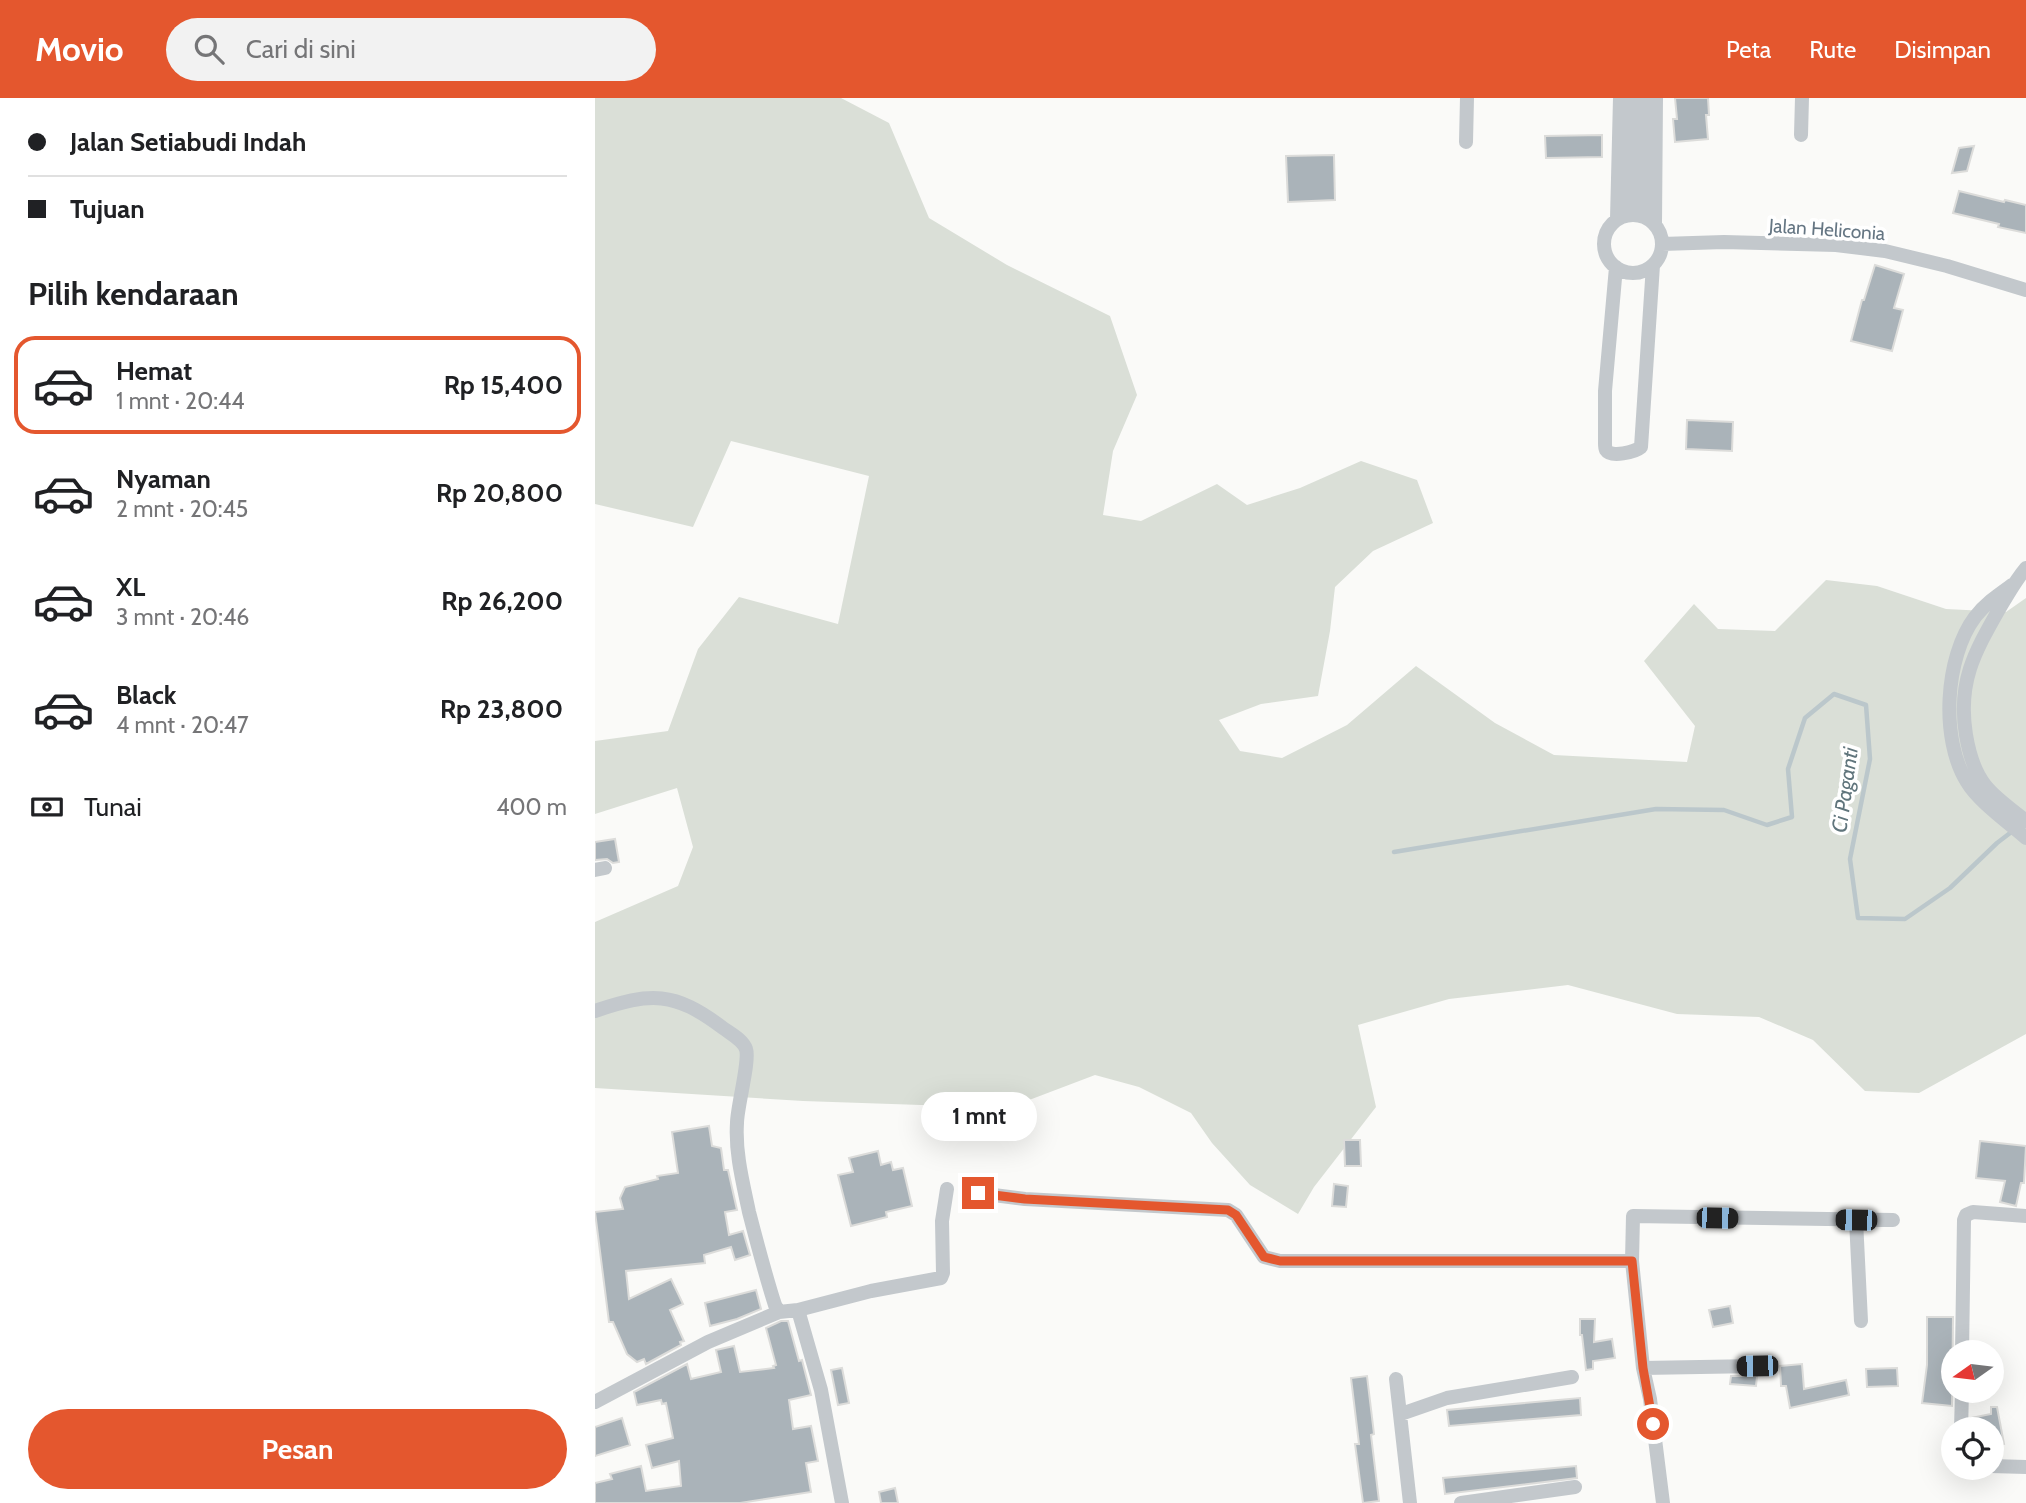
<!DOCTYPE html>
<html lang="id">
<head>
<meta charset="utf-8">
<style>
	:root { --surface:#fff; --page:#f2f2f2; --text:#202124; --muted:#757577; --line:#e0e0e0; --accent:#e4572e }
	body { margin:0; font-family:Cabin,sans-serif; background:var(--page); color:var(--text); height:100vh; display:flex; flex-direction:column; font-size:26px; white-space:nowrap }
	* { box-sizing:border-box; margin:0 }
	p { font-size:23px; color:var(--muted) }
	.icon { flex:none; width:38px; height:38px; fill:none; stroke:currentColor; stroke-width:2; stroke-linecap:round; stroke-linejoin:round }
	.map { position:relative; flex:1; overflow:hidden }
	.panel { display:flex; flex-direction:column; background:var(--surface); width:595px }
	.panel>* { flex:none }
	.guide { display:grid; align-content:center; height:154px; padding:0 28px; background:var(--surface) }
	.needle { width:46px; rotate:256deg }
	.tools { position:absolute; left:1346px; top:1242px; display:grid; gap:14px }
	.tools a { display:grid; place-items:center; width:63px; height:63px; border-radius:50%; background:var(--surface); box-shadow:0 7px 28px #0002; font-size:35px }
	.end { position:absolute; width:32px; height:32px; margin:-16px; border:9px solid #e4572e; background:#fff; box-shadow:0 0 0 4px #fff }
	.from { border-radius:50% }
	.bubble { position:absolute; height:49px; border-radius:24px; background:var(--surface); box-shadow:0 7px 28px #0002; font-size:23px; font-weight:800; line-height:49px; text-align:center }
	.car { position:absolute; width:21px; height:42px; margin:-21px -10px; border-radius:9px; box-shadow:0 0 5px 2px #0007; background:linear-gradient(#222 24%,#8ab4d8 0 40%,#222 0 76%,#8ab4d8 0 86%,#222 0) }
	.guide b { display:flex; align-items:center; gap:24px; height:66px; font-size:26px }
	.guide b+b { border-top:2px solid var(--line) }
	.guide i { width:18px; height:18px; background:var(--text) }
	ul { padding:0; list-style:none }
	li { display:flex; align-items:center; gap:21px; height:98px; margin:0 14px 10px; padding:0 14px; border:4px solid transparent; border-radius:21px }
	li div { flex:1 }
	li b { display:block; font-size:26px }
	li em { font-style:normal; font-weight:800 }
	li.active { border-color:var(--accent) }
	li>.icon { width:63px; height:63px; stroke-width:1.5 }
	h2 { padding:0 28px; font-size:32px; line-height:84px }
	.pay { display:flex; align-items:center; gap:18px; height:77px; padding:0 28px; font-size:26px }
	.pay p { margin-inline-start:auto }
	.button { display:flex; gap:14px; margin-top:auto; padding:14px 28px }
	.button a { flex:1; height:80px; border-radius:42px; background:var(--accent); color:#fff; font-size:28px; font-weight:800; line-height:80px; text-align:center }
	header { display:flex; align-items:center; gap:42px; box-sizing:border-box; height:98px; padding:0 35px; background:var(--accent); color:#fff }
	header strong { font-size:33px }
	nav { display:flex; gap:38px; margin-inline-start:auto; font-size:24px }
	.search { width:490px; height:63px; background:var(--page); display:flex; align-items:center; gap:18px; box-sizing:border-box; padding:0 24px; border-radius:38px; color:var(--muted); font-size:26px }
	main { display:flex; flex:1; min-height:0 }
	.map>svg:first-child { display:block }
	.green { fill:#dadfd7 }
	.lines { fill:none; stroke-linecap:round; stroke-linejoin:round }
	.stream { stroke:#bbc7cb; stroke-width:4.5 }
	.building { fill:#aab3b9; stroke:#dcdcda; stroke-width:2 }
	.minor { stroke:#c3c8cc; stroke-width:14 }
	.route { stroke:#e4572e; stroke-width:9 }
	.labels { text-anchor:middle; stroke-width:7; stroke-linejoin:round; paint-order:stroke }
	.street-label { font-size:19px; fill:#657683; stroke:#fff }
	.water-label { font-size:21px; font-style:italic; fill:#60757c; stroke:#fff }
</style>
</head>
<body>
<header>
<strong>Movio</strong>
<div class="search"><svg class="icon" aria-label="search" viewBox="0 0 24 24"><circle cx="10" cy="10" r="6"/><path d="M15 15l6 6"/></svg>Cari di sini</div>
<nav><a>Peta</a><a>Rute</a><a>Disimpan</a></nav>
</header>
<main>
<section class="panel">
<div class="guide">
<b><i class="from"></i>Jalan Setiabudi Indah</b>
<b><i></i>Tujuan</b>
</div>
<h2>Pilih kendaraan</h2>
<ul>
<li class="active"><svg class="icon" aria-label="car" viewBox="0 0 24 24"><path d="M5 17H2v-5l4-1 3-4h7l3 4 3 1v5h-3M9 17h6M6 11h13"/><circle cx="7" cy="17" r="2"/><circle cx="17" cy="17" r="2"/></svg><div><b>Hemat</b><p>1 mnt · 20:44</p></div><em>Rp 15,400</em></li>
<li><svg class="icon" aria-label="car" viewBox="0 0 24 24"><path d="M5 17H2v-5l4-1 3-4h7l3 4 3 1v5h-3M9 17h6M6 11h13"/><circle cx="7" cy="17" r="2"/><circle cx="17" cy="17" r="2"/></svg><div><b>Nyaman</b><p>2 mnt · 20:45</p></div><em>Rp 20,800</em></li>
<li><svg class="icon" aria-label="car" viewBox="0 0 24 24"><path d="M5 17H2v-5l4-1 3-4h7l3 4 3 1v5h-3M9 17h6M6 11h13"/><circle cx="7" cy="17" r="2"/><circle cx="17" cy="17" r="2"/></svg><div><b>XL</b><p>3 mnt · 20:46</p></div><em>Rp 26,200</em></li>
<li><svg class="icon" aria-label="car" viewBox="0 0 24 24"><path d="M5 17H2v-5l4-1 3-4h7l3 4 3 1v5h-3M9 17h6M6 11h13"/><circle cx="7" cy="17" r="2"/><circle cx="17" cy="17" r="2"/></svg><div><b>Black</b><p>4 mnt · 20:47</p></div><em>Rp 23,800</em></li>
</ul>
<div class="pay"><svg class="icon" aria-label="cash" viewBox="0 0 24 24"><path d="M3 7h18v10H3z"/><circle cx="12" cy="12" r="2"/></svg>Tunai<p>400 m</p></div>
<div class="button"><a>Pesan</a></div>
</section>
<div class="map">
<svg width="1431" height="1405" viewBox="0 0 1431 1405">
	<rect width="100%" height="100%" fill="#fafaf8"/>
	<!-- green -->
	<path class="green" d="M0,0H246L294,25L334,120L412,167L515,218L542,297L518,353L508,417L546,423L622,386L652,407L705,390L766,363L822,382L838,425L778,453L740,489L735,533L723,598L666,606L624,622L645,653L687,660L752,627L821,568L900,625L959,657L1092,664L1100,628L1049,563L1099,506L1123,531L1180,533L1231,482L1282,488L1351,511L1411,514L1431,500V936L1324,995L1270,993L1218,942L1164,919L1082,916L973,887L854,901L763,927L781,1009L719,1089L703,1116L655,1087L617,1045L596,1015L544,989L500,977L421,1007H326L208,1003L0,990V824L83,788L98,749L82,690L0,716V643L73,633L103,551L144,499L243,526L274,378L136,343L98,429L0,406Z"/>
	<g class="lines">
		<!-- stream -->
		<path class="stream" d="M799,754L1061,711L1129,712L1172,727L1197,719L1193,671L1210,620L1239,596L1271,607L1275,661L1255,761L1263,820L1310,821L1355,790L1402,745L1419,732"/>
	</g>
	<!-- building -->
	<path class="building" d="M1080,0H1113L1114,17H1111L1113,41L1080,44L1078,21H1082Z
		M1007,37V59L951,60L950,38Z
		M1379,48L1372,73L1357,75L1364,50Z
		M739,57L740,102L693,104L691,58Z
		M1364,93L1409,104L1410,102L1431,107V135L1403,129L1404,126L1358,115Z
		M1280,167L1309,176L1299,210L1308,212L1297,253L1256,243L1267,202H1269Z
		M1092,322L1138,324L1137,353L1091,351Z
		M20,741L24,764L18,765L12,761L0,762V744Z
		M114,1028L117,1048L126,1050L129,1072H133L142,1112L130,1114L134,1137L148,1133L155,1157L140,1162L136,1149L109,1157L110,1165L31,1173L34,1201L76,1181L88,1206L75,1212L89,1243L85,1244L86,1247L51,1266L49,1261L42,1264L32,1256L18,1224H14L0,1114L28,1111L25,1100L30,1089L63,1081L62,1078L83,1075L77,1034Z
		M749,1042H765L766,1068H750Z
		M1385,1043L1431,1048L1429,1085H1426L1421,1108L1405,1104L1410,1083L1381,1080Z
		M283,1053L286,1067L296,1064L298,1072L308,1070L317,1108L291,1114L292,1119L256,1128L243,1077L258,1074L254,1060Z
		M739,1086L753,1088L751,1109L737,1108Z
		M161,1192L166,1211L142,1221L115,1228L110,1205Z
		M1135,1208L1138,1225L1118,1229L1114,1212Z
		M1332,1219H1358L1357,1308L1327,1305L1332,1267Z
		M985,1221H1000L999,1244L1017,1241L1020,1260L998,1263V1271L991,1272L987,1237H985Z
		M186,1223H193L204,1263L207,1262L216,1297L194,1302L198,1331L216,1328L223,1363L211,1365L216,1394L145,1405H0V1385L17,1381L15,1376L46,1368L51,1393L86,1388L84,1363L57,1370L51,1347L78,1340L71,1305L67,1306L66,1302L42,1307L39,1294L92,1266L96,1281L126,1274L121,1252L139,1248L145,1274L179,1270L178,1268L181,1267L171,1230Z
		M1207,1266L1209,1291L1251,1282L1254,1297L1195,1310L1191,1288H1186L1185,1268Z
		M247,1270L254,1305L243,1307L236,1272Z
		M1302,1270L1303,1288L1272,1289L1271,1271Z
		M772,1278L779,1336L776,1337L784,1403L768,1405L760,1346H764L756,1280Z
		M1136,1278H1162L1161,1288L1135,1286Z
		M985,1300L986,1317L854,1328L852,1312Z
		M1396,1309H1402L1409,1346L1396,1348V1332H1378L1376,1320L1396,1316Z
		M27,1320L35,1347L0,1358V1329Z
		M981,1368L982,1380L850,1396L848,1380Z
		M300,1390L303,1405H286L284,1394Z"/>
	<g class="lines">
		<!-- minor -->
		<path class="minor" d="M1206,37L1207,0
			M871,44L872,0
			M1009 146a29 29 0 1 1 58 0a29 29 0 1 1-58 0Z
			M1033,117L1035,0
			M1047,118L1049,0
			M1022,121L1025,0
			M1060,126L1061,0
			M1067,146L1129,144L1241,147L1290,153L1352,168L1431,192
			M1021,169L1010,293V345C1010,347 1010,350 1011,352C1016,360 1040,354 1046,349L1058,167
			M1431,470C1421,482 1415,493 1407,506C1381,552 1362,582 1371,637C1374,655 1379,673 1390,687C1401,701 1418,712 1431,723
			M1417,487C1403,497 1391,505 1380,519C1350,559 1345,641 1372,684C1383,703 1414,725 1431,740
			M0,772L10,770
			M0,913C56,894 79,893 128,930C136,936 148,942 151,951C155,963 142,1009 142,1025C140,1055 148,1085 154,1114C162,1145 170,1176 180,1207L184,1214
			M383,1095L430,1101L633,1112L641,1117L669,1159L685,1163H1037
			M1261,1122L1266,1223
			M203,1212L226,1292L247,1405
			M1367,1255L1369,1122L1371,1117L1378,1114L1431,1118
			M1048,1270L1162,1268
			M801,1281L815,1405
			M0,1304L113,1244L184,1214L203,1212L276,1193L346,1180L348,1175L347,1123L352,1091
			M806,1316L852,1300L977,1279
			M1366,1332L1367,1293
			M1396,1368L1431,1369
			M866,1405L980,1389
			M1068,1405L1055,1301L1048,1270L1037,1163L1038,1118L1298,1122"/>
	</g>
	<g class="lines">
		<!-- route -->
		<path class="route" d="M383,1095L430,1101L633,1112L641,1117L669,1159L685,1163H1037L1048,1270L1058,1326"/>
	</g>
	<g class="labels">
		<!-- street labels -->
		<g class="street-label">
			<text transform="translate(1232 131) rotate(4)" y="7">Jalan Heliconia</text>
		</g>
		<!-- water labels -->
		<g class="water-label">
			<text transform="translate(1250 692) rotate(-82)" y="7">Ci Paganti</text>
		</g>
	</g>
</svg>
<div class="tools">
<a><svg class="needle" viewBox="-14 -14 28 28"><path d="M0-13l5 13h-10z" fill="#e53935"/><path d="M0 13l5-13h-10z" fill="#757577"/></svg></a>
<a><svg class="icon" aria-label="locate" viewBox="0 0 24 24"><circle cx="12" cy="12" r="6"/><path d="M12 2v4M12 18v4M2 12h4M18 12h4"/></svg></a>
</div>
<i class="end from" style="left:1058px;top:1326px"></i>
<i class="end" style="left:383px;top:1095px"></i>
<div class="bubble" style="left:326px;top:994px;width:116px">1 mnt</div>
<i class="car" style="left:1122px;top:1120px;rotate:91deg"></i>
<i class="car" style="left:1261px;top:1122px;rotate:271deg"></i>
<i class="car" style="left:1162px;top:1268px;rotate:269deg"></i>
</div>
</main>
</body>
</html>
